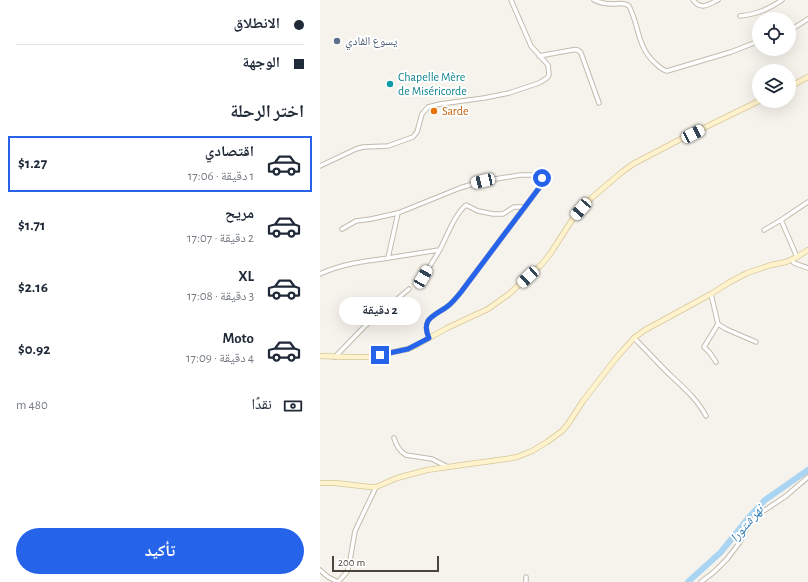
<!DOCTYPE html>
<html lang="ar">
<head>
<meta charset="utf-8">
<style>
	:root { --surface:#fff; --page:#f2f2f3; --text:#1f2937; --muted:#747a83; --line:#e0e1e3; --accent:#2563eb }
	body { margin:0; font-family:"Alegreya Sans","Noto Naskh Arabic",sans-serif; background:var(--page); color:var(--text); direction:rtl; height:100vh; display:flex; flex-direction:column; font-size:15px; white-space:nowrap }
	* { box-sizing:border-box; margin:0 }
	p { font-size:13px; color:var(--muted) }
	.icon { flex:none; width:22px; height:22px; fill:none; stroke:currentColor; stroke-width:2; stroke-linecap:round; stroke-linejoin:round }
	.map { position:relative; flex:1; overflow:hidden; direction:ltr }
	.drawer { display:flex; flex-direction:column; background:var(--surface); width:320px }
	.drawer>* { flex:none }
	.top-card { display:grid; align-content:center; height:88px; padding:0 16px; background:var(--surface) }
	.controls { position:absolute; left:432px; top:12px; display:grid; gap:8px }
	.controls a { display:grid; place-items:center; width:44px; height:44px; border-radius:50%; background:var(--surface); box-shadow:0 4px 16px #0002; font-size:20px }
	.scale { position:absolute; left:12px; bottom:10px; width:107px; box-sizing:border-box; padding-left:4px; border:2px solid #4b4439; border-top:0; font-size:11px; line-height:14px; white-space:nowrap; color:#4b4439; -webkit-text-stroke:3px #fff; paint-order:stroke }
	.end { position:absolute; width:18px; height:18px; margin:-9px; border:5px solid #2563eb; background:#fff; box-shadow:0 0 0 2px #fff }
	.from { border-radius:50% }
	.bubble { position:absolute; height:28px; border-radius:14px; background:var(--surface); box-shadow:0 4px 16px #0002; font-size:13px; font-weight:700; line-height:28px; text-align:center; direction:rtl }
	.car { position:absolute; width:12px; height:24px; margin:-12px -6px; border-radius:5px; box-shadow:0 0 3px 1px #0007; background:linear-gradient(#fff 24%,#345 0 40%,#fff 0 76%,#345 0 86%,#fff 0) }
	.top-card b { display:flex; align-items:center; gap:14px; height:38px; font-size:15px }
	.top-card b+b { border-top:1px solid var(--line) }
	.top-card i { width:10px; height:10px; background:var(--text) }
	ul { padding:0; list-style:none }
	li { display:flex; align-items:center; gap:12px; height:56px; margin:0 8px 6px; padding:0 8px; border:2px solid transparent; border-radius:0px }
	li div { flex:1 }
	li b { display:block; font-size:15px }
	li em { font-style:normal; font-weight:700 }
	li.selected { border-color:var(--accent) }
	li>.icon { width:36px; height:36px; stroke-width:1.5 }
	h2 { padding:0 16px; font-size:18px; line-height:48px }
	.pay { display:flex; align-items:center; gap:10px; height:44px; padding:0 16px; font-size:15px }
	.pay p { margin-inline-start:auto }
	.action { display:flex; gap:8px; margin-top:auto; padding:8px 16px }
	.action a { flex:1; height:46px; border-radius:24px; background:var(--accent); color:#fff; font-size:16px; font-weight:700; line-height:46px; text-align:center }
	main { display:flex; flex:1; min-height:0 }
	.map>svg:first-child { display:block }
	.lines { fill:none; stroke-linecap:round; stroke-linejoin:round }
	.river { stroke:#a9d4f2; stroke-width:6 }
	.street-casing { stroke:#c2bbae; stroke-width:5.5 }
	.secondary-casing { stroke:#d6c79b; stroke-width:6 }
	.street { stroke:#fff; stroke-width:3.5 }
	.secondary { stroke:#fff3cd; stroke-width:4.5 }
	.route { stroke:#2563eb; stroke-width:5 }
	.service-dot { fill:#5c6f8a; stroke:#fff; stroke-width:1.5 }
	.culture-dot { fill:#0f9aa8; stroke:#fff; stroke-width:1.5 }
	.food-dot { fill:#e8710a; stroke:#fff; stroke-width:1.5 }
	.labels { text-anchor:middle; stroke-width:4; stroke-linejoin:round; paint-order:stroke }
	.service-label { font-size:12px; fill:#4e5e75; stroke:#fff; text-anchor:start }
	.culture-label { font-size:12px; fill:#0d838f; stroke:#fff; text-anchor:start }
	.food-label { font-size:12px; fill:#c56008; stroke:#fff; text-anchor:start }
	.water-label { font-size:13px; font-style:italic; fill:#2e7ab2; stroke:#fff }
</style>
</head>
<body>
<main>
<div class="map">
<svg width="488" height="582" viewBox="0 0 488 582">
	<rect width="100%" height="100%" fill="#f6f3ec"/>
	<g class="lines">
		<!-- river -->
		<path class="river" d="M368,582L401,552L430,516L445,500L488,470"/>
		<defs>
			<path id="street" d="M274,0C280,3 287,4 293,4C299,4 304,2 309,6C319,25 317,46 334,62C338,66 342,70 347,71L411,52L439,41
				M373,0C381,11 389,4 398,0
				M420,16C437,14 447,10 462,0
				M469,31L488,19
				M219,56L252,50C256,49 259,50 261,53L279,103
				M0,166L36,149L43,147L68,146L93,137L97,132L102,114L108,107L120,104L164,98L189,93L219,83L227,78L229,75L228,65L211,46L191,0
				M461,220L488,202
				M22,229L36,221L51,219L78,213L140,188L163,181L200,175H217L222,178L223,181L222,184L141,292C137,297 133,302 128,306C115,316 100,318 109,338
				M444,230L461,220L477,257
				M68,258L119,250
				M472,260L474,263L488,268
				M0,274C21,264 45,261 68,258L78,213
				M103,277C108,269 113,261 118,253C126,239 134,215 146,205L158,211L173,214H183L194,207H205
				M391,294L398,324L406,329L436,342
				M314,338C326,350 337,362 349,374C363,387 377,399 386,416
				M15,357L44,327L89,289
				M396,362L390,353L384,347L398,324
				M74,438C76,445 79,451 86,455L112,459L128,467
				M0,570L8,577L18,582
				M18,582L27,572L29,566L35,531L56,487
				M206,582V577
				M381,582L394,572L407,559L420,542L425,531L436,516L466,496L488,477"/>
			<path id="secondary" d="M469,87L488,77
				M0,356L28,357H49L88,349L97,345L127,328L168,309L189,294L222,264L230,254L252,220L266,203L275,195L302,172L313,164L357,141L439,101
				M0,483H15L50,487H56L77,478L107,470L149,464L186,459L197,457L212,451L227,442L242,431L248,424L263,401L297,357L314,338L325,330L391,294L410,282L427,273L451,265L466,262L477,257L488,250"/>
		</defs>
		<!-- street casing -->
		<use href="#street" class="street-casing"/>
		<!-- secondary casing -->
		<use href="#secondary" class="secondary-casing"/>
		<!-- street -->
		<use href="#street" class="street"/>
		<!-- secondary -->
		<use href="#secondary" class="secondary"/>
	</g>
	<g class="lines">
		<!-- route -->
		<path class="route" d="M60,355L88,349L109,338C100,318 115,316 128,306C133,302 137,297 141,292L222,184L223,180L222,178"/>
	</g>
	<!-- markers -->
	<circle class="service-dot" cx="17" cy="41" r="4"/>
	<circle class="culture-dot" cx="70" cy="84" r="4"/>
	<circle class="food-dot" cx="114" cy="111" r="4"/>
	<g class="labels">
		<!-- service labels -->
		<g class="service-label">
			<text x="25" y="45">يسوع الفادي</text>
		</g>
		<!-- culture labels -->
		<g class="culture-label">
			<text x="78" y="81">Chapelle Mère<tspan x="78" dy="14">de Miséricorde</tspan></text>
		</g>
		<!-- food labels -->
		<g class="food-label">
			<text x="122" y="115">Sarde</text>
		</g>
		<!-- water labels -->
		<g class="water-label">
			<text transform="translate(426 523) rotate(-50)" y="5">نهر شتورا</text>
		</g>
	</g>
</svg>
<div class="controls">
<a><svg class="icon" aria-label="locate" viewBox="0 0 24 24"><circle cx="12" cy="12" r="6"/><path d="M12 2v4M12 18v4M2 12h4M18 12h4"/></svg></a>
<a><svg class="icon" aria-label="layers" viewBox="0 0 24 24"><path d="M12 4l9 5-9 5-9-5zM3 14l9 5 9-5"/></svg></a>
</div>
<div class="scale">200 m</div>
<i class="end from" style="left:222px;top:178px"></i>
<i class="end" style="left:60px;top:355px"></i>
<div class="bubble" style="left:19px;top:297px;width:82px">2 دقيقة</div>
<i class="car" style="left:373px;top:134px;rotate:63deg"></i>
<i class="car" style="left:163px;top:181px;rotate:257deg"></i>
<i class="car" style="left:261px;top:209px;rotate:221deg"></i>
<i class="car" style="left:103px;top:277px;rotate:30deg"></i>
<i class="car" style="left:208px;top:277px;rotate:227deg"></i>
</div>
<section class="drawer">
<div class="top-card">
<b><i class="from"></i>الانطلاق</b>
<b><i></i>الوجهة</b>
</div>
<h2>اختر الرحلة</h2>
<ul>
<li class="selected"><svg class="icon" aria-label="car" viewBox="0 0 24 24"><path d="M5 17H2v-5l4-1 3-4h7l3 4 3 1v5h-3M9 17h6M6 11h13"/><circle cx="7" cy="17" r="2"/><circle cx="17" cy="17" r="2"/></svg><div><b>اقتصادي</b><p>1 دقيقة · 17:06</p></div><em>$1.27</em></li>
<li><svg class="icon" aria-label="car" viewBox="0 0 24 24"><path d="M5 17H2v-5l4-1 3-4h7l3 4 3 1v5h-3M9 17h6M6 11h13"/><circle cx="7" cy="17" r="2"/><circle cx="17" cy="17" r="2"/></svg><div><b>مريح</b><p>2 دقيقة · 17:07</p></div><em>$1.71</em></li>
<li><svg class="icon" aria-label="car" viewBox="0 0 24 24"><path d="M5 17H2v-5l4-1 3-4h7l3 4 3 1v5h-3M9 17h6M6 11h13"/><circle cx="7" cy="17" r="2"/><circle cx="17" cy="17" r="2"/></svg><div><b>XL</b><p>3 دقيقة · 17:08</p></div><em>$2.16</em></li>
<li><svg class="icon" aria-label="car" viewBox="0 0 24 24"><path d="M5 17H2v-5l4-1 3-4h7l3 4 3 1v5h-3M9 17h6M6 11h13"/><circle cx="7" cy="17" r="2"/><circle cx="17" cy="17" r="2"/></svg><div><b>Moto</b><p>4 دقيقة · 17:09</p></div><em>$0.92</em></li>
</ul>
<div class="pay"><svg class="icon" aria-label="cash" viewBox="0 0 24 24"><path d="M3 7h18v10H3z"/><circle cx="12" cy="12" r="2"/></svg>نقدًا<p>480 m</p></div>
<div class="action"><a>تأكيد</a></div>
</section>
</main>
</body>
</html>
